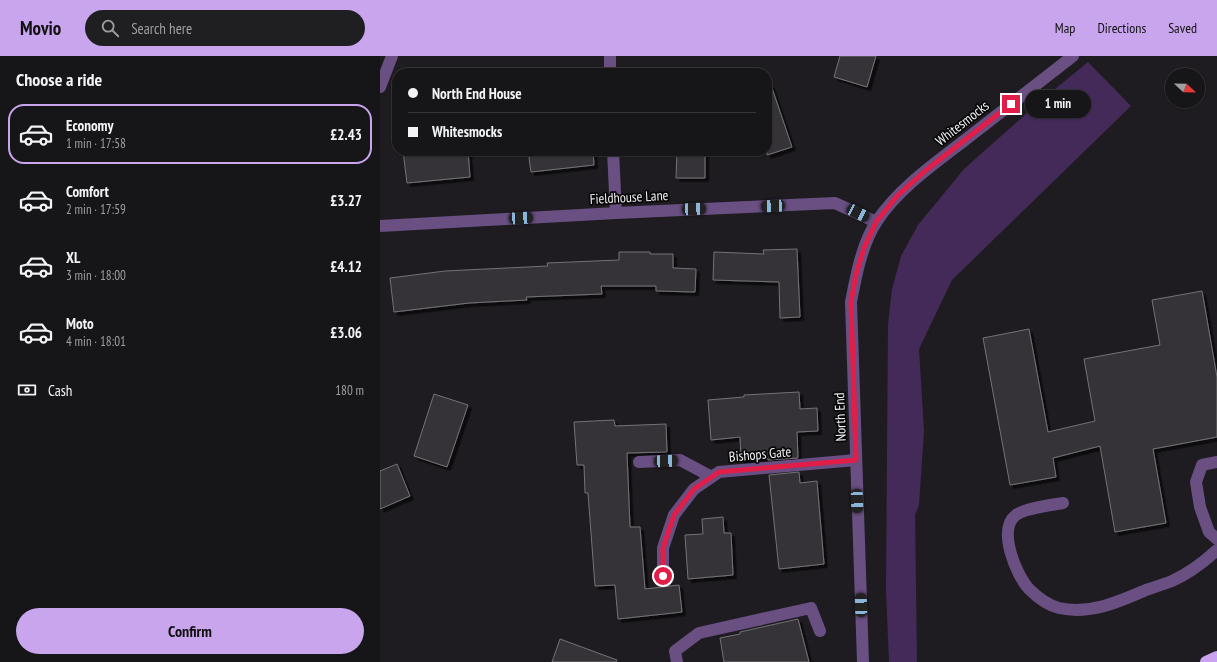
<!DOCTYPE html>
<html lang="en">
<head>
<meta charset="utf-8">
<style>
	:root { --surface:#161518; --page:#1f1e21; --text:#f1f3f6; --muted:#9e9fa2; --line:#353437; --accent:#c9a5ee }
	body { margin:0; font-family:"PT Sans Narrow",sans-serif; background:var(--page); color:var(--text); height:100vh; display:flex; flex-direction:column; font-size:15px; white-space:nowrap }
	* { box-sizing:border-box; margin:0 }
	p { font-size:13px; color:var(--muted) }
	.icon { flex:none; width:22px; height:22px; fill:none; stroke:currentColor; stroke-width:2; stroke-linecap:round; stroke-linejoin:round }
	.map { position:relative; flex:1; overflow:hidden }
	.details { display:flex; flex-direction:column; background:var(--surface); width:380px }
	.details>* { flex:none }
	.banner { position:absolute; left:12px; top:12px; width:380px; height:88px; border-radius:16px; box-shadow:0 1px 3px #0004,0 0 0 1px var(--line); display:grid; align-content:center; height:88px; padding:0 16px; background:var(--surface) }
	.needle { width:26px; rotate:112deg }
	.controls { position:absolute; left:785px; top:12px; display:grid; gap:8px }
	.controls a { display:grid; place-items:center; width:40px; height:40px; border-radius:50%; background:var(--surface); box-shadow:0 1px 3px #0004,0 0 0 1px var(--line); font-size:20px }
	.end { position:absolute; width:18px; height:18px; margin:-9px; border:5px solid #e11d48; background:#fff; box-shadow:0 0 0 2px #fff }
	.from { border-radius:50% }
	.bubble { position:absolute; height:28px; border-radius:14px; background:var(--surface); box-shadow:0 1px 3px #0004,0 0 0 1px var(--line); font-size:13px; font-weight:700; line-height:28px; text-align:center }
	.car { position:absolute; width:12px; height:24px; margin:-12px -6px; border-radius:5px; box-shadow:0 0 3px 1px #0007; background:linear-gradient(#222 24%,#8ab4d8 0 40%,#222 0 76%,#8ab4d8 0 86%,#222 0) }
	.banner b { display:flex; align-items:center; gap:14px; height:38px; font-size:15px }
	.banner b+b { border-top:1px solid var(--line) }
	.banner i { width:10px; height:10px; background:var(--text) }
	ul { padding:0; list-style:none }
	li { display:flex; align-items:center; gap:12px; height:60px; margin:0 8px 6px; padding:0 8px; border:2px solid transparent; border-radius:16px }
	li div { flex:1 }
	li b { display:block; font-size:15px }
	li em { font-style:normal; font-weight:700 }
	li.current { border-color:var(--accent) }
	li>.icon { width:36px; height:36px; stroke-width:1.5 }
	h2 { padding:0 16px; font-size:18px; line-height:48px }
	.pay { display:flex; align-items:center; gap:10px; height:44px; padding:0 16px; font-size:15px }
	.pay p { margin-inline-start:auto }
	.button { display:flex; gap:8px; margin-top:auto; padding:8px 16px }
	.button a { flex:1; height:46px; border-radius:24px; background:var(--accent); color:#111; font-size:16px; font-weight:700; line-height:46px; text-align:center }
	header { display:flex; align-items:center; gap:24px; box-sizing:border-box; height:56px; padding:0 20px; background:var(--accent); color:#111 }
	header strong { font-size:19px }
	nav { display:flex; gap:22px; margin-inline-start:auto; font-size:14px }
	.search { width:280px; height:36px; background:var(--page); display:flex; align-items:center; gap:10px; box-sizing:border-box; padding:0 14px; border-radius:22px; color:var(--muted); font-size:15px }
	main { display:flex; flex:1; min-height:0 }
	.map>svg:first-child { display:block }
	.green { fill:#432a59 }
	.building { fill:#353337; stroke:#747276; filter:url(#shadow) }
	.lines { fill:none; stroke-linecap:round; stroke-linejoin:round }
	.minor { stroke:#694f82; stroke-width:12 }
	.highway { stroke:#c9a3f0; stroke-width:12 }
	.route { stroke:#e11d48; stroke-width:5 }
	.labels { text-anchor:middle; stroke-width:3.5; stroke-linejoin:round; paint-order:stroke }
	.street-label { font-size:14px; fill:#f1f0f3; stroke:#080708 }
</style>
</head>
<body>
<header>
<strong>Movio</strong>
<div class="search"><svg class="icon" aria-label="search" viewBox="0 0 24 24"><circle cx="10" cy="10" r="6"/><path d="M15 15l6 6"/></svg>Search here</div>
<nav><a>Map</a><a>Directions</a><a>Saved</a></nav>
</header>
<main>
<section class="details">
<h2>Choose a ride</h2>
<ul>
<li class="current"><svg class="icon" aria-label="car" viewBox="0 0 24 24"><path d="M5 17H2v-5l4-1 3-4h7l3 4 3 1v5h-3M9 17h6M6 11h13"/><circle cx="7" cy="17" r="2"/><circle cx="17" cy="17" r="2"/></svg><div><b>Economy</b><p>1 min · 17:58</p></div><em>£2.43</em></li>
<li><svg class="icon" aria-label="car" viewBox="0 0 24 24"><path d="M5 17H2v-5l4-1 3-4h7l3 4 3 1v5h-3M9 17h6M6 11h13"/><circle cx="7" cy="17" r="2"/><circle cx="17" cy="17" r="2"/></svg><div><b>Comfort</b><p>2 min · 17:59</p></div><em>£3.27</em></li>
<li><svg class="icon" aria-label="car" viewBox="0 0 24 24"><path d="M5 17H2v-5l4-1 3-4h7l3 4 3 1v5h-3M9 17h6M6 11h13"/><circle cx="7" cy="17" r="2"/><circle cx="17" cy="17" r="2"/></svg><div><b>XL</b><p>3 min · 18:00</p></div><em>£4.12</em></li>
<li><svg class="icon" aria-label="car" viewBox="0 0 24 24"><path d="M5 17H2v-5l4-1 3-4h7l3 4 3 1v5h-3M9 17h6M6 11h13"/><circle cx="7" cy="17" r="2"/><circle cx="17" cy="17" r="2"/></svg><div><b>Moto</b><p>4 min · 18:01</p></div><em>£3.06</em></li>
</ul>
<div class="pay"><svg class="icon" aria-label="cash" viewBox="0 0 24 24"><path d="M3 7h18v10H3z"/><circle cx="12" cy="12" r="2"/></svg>Cash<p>180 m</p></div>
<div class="button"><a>Confirm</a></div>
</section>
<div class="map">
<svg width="837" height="606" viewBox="0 0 837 606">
	<defs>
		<filter id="shadow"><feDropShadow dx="3.5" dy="3.5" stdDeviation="0" flood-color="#0009"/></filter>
	</defs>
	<rect width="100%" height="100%" fill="#1e1c20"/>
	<!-- green -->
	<path class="green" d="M708,6L751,50L572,224L539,293L544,375L539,449L535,459L537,606H509L506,534L508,268L512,233L521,200L538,169L584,113L664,42Z"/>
	<!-- building -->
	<path class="building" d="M460,0H496L487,31L454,21Z
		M387,29H391L412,91L387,99Z
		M23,95H88L90,121L27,127Z
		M148,95H213L214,109L151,116Z
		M297,95H325V122H296Z
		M417,193L420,261L400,262L399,226L333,224L334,196L384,198L383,194Z
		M239,196H270V198H293V212L316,213L315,236L276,235V230H221L222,238L146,241L147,244L89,247L14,256L10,222L65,215L168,210L167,207L239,204Z
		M822,235L837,321V381L773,393L786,467L735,476L720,390L673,402L676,421L630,429L603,282L649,273L668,376L715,365L704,303L780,289L772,244Z
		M419,336L420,353L437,352L438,375L417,376L418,402L388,404L387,401L361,404L360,381L331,384L328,344L364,341V339Z
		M54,338L88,349L67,411L34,400Z
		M234,364L235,370L286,368L287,396L247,397L250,471H260L265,533L299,529L302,556L238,563L235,529L215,530L208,437H205L204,409H197L194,366Z
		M17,408L30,440L0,453V415Z
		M419,416L420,427L437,425L444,508L399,513L389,419Z
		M343,461L344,477H351L353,519L308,523L305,479L323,478L322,463Z
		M418,563L429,606H344L340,582L360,578V576Z
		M180,583L237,604L236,606H172Z"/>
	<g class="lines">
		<!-- minor -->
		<path class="minor" d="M230,17V0
			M0,31L12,0
			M233,95L236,157
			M0,170L236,157L455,147L496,166
			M259,406L300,404L332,421
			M837,406L822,409L816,426L820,451L829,476L837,483
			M683,447C671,449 645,452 636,459C617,473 636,519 649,533C658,542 667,549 679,552C710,559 738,546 766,534C775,531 784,528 792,525C808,518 824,506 837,494
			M283,520V492L294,459L314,433L339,416L476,404
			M297,606L295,595L319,577L431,552L440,575
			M483,606L471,246C476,220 482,187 497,165C519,132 554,108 585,84C621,56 657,28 693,0"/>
		<!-- highway -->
		<path class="highway" d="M826,606L837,601"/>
	</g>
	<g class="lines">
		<!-- route -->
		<path class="route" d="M283,520V492L294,459L314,433L339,416L476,404L471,246L476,218L484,192L496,166L517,140L545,115L631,48"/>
	</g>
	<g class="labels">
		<!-- street labels -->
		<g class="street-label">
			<text transform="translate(582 67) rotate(-38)" y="5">Whitesmocks</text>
			<text transform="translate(249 141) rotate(-3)" y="5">Fieldhouse Lane</text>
			<text transform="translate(460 361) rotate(-92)" y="5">North End</text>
			<text transform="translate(380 398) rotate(-5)" y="5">Bishops Gate</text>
		</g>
	</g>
</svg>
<div class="controls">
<a><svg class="needle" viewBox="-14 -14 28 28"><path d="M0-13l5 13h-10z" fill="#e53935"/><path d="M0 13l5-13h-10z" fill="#9e9fa2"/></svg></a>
</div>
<i class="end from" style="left:283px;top:520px"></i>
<i class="end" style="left:631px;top:48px"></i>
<div class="bubble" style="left:645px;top:34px;width:66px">1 min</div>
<i class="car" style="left:393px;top:150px;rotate:268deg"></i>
<i class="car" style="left:314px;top:153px;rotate:88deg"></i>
<i class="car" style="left:478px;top:157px;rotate:117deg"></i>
<i class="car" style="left:141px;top:162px;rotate:87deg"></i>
<i class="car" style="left:286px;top:405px;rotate:88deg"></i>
<i class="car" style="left:477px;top:445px;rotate:178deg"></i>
<i class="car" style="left:481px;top:549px;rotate:358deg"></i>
<div class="banner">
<b><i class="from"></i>North End House</b>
<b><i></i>Whitesmocks</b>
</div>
</div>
</main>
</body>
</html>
